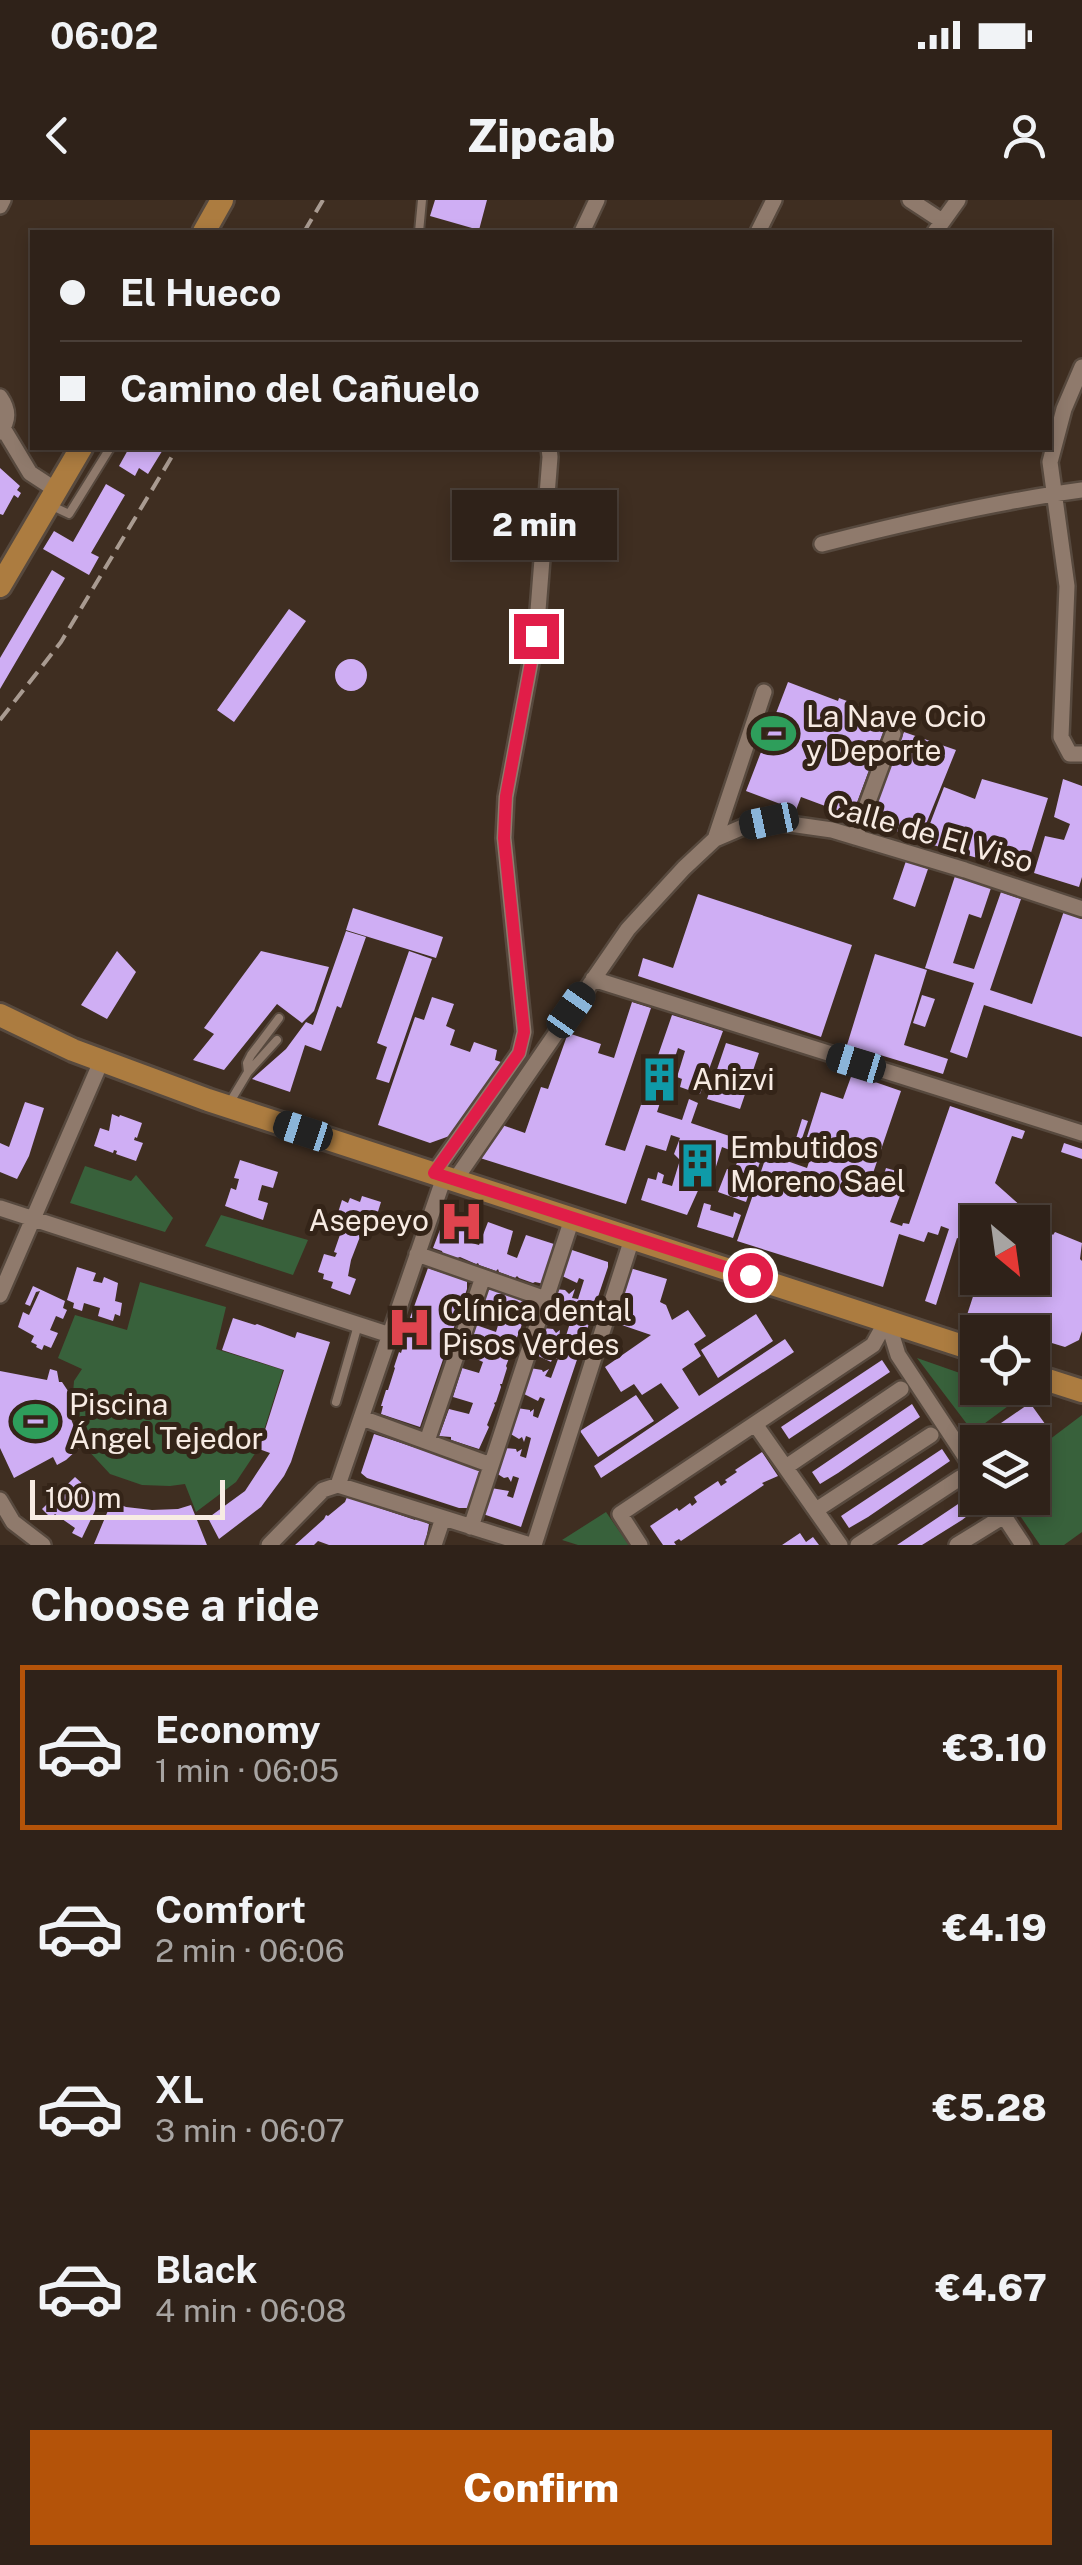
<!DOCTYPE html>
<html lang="en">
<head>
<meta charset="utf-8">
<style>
	:root { --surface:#2f2219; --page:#372a22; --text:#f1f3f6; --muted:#a7a4a2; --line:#4a3f38; --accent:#b45309 }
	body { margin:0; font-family:"Public Sans",sans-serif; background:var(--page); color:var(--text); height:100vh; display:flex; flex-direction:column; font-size:38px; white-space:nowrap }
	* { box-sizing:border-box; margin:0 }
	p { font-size:32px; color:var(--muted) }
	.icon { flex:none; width:55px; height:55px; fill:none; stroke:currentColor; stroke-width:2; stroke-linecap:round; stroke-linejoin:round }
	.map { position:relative; height:1345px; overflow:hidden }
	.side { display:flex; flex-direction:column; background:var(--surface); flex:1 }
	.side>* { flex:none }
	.hud { position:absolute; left:30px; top:30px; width:1022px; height:220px; border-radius:0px; box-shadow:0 5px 15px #0003,0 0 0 2px var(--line); display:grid; align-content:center; height:220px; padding:0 30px; background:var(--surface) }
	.needle { width:65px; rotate:151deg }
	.buttons { position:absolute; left:960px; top:1005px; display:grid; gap:20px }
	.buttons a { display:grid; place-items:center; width:90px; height:90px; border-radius:0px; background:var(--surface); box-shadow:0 5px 15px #0003,0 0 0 2px var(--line); font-size:50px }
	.scale { position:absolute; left:30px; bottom:25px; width:195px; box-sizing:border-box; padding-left:10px; border:5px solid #f7ebe3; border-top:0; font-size:28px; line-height:35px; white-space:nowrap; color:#f7ebe3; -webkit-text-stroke:8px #342418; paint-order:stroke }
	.end { position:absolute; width:45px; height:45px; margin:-22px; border:12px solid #e11d48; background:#fff; box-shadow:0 0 0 5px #fff }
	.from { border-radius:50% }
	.bubble { position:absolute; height:70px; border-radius:0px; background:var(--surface); box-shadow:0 5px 15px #0003,0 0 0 2px var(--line); font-size:32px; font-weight:800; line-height:70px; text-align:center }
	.car { position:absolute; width:30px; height:60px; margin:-30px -15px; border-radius:12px; box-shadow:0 0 8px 2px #0007; background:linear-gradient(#222 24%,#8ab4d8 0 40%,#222 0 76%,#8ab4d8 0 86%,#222 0) }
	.hud b { display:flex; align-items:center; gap:35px; height:95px; font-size:38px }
	.hud b+b { border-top:2px solid var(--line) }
	.hud i { width:25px; height:25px; background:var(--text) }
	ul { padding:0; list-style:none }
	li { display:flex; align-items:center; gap:30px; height:165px; margin:0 20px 15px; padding:0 10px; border:5px solid transparent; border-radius:0px }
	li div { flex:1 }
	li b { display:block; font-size:38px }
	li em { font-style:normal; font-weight:800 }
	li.active { border-color:var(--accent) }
	li>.icon { width:90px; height:90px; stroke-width:1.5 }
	h2 { padding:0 30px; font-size:45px; line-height:120px }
	.button { display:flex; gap:20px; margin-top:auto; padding:20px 30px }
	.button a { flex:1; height:115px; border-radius:0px; background:var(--accent); color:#fff; font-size:40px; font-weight:800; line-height:115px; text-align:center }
	.status { display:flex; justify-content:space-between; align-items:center; height:70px; padding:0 50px; background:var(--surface); direction:ltr }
	.status svg { height:28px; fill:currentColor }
	header { display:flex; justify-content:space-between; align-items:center; height:130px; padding:0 30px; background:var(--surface); font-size:45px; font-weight:800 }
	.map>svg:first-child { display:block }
	.green { fill:#38613b }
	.building { fill:#cfaef4 }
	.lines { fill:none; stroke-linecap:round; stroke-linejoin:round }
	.lane-casing { stroke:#57493e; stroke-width:12 }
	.street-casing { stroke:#57493e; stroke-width:20 }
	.primary-casing { stroke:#57493e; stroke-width:28 }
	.lane { stroke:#8f7a6c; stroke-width:8 }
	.street { stroke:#8f7a6c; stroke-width:15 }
	.primary { stroke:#ac7c40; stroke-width:22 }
	.rail { stroke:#a99b91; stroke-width:4; stroke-dasharray:15 8; stroke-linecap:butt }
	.route { stroke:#e11d48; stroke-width:12 }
	.labels { text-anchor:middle; stroke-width:10; stroke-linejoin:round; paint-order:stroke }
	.poi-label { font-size:30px; fill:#f7ebe3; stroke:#342418; text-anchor:start }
	.street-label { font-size:30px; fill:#f7ebe3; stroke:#342418 }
</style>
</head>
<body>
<div class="status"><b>06:02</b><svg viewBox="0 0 49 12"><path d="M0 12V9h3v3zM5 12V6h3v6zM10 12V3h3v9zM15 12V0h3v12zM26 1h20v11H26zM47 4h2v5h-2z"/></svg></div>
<header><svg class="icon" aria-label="back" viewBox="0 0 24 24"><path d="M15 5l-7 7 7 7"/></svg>Zipcab<svg class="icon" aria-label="person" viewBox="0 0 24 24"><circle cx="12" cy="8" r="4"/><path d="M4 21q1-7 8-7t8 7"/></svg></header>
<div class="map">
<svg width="1082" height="1345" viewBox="0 0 1082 1345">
	<rect width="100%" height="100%" fill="#3f2e21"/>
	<!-- green -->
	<path class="green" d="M85,966L131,981L136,975L173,1018L165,1032L70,1003Z
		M221,1015L308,1040L293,1075L205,1046Z
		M140,1082L226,1107L216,1149L283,1170L258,1249L236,1282L196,1312L185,1284L170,1286L142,1285L110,1274L85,1247L72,1206L74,1181L82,1169L58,1158L75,1115L127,1130Z
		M917,1158L977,1179L978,1188H1002L1023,1195L973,1232Z
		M1082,1215V1332L1064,1345H1040L1008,1298H1032L1033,1252Z
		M606,1312L629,1345H578L562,1340Z"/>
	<!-- building -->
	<path class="building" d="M435,0H487L479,30L430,16Z
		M129,248H164L148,274L139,268L135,276L119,266Z
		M0,268L20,286L17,290L21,293L18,298L14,295L3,315L0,314Z
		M106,284L125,295L91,353L99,357L89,375L43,349L54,331L73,342Z
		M52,370L65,378L0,489V458Z
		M289,409L306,421L234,522L217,510Z
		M335 475a16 16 0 1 1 32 0a16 16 0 1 1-32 0Z
		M788,482L838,501L839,498L889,517L852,616L801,597L796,610L746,591Z
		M904,532L956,550L920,639L869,622Z
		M982,579L1048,598L1025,672L923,642L944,587L975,599Z
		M1063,579L1082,586V677L1079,687L1034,673L1045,636L1064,640L1070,624L1054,617Z
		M906,661L928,669L915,707L893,699Z
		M955,676L991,688L981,718L969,714L953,763L974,769L1001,692L1021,699L990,790L1032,804L1064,711L1082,717V837L984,805L967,858L950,852L974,783L925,768Z
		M698,694L852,745L821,837L638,776L643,758L673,768Z
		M353,708L443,737L436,758L346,730Z
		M346,731L366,737L341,808L337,806L321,851L305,845L290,892L252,879L286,849L306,822L313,825Z
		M117,751L136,772L107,819L81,805Z
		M261,751L329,767L314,811L302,823L277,804L224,870L193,860L214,834L204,828Z
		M409,751L432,759L389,883L376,879L387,847L377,843Z
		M875,754L927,770L904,845L948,859L943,874L847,845Z
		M922,795L935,799L925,827L913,823Z
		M432,797L454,804L446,826L455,830L450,845L470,852L474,842L497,850L495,860L504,863L455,934L430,943L378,925L415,817L424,820Z
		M632,802L651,808L605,945L625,951L672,815L723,831L700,894L680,887L682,879L677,877L685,851L678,848L657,912L682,920L689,899L698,903L691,923L765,948L746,1002L718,992L727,969L734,971L740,954L722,947L710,986L701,984L687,1015L641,1000L648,978L656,980L658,972L664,975L662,983L672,986L680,960L674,954L680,938L671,935L666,951L646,945L626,1004L480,958L502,925L525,933L541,887L548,889L568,833L601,844L598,853L614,858Z
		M726,843L759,853L740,909L707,899Z
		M852,874L901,891L870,982L880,986L886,968L904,973L898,992L901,993L890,1022L902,1026L903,1023L909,1024L950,906L1025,931L1022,939L1012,936L995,983L1053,1035L1055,1032L1082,1043L1080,1059L1082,1061V1131L1079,1140L1065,1147L1032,1137V1132H1020L967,1115L979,1078H1032V1022H978V1038L965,1034L963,1040L957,1038L936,1105L925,1101L949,1029L941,1026L938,1035L928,1032L924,1042L899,1034L883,1087L737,1041L767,954L807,968L809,962L800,959L821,892L843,899Z
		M25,902L44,908L29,956L17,979L0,972V943L9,947Z
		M112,914L119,917L120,915L142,923L137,938L135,937L134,940L143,943L136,961L116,954L117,951L114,950L113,953L94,946L100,928L109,931Z
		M802,919L808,921L797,953L788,951L790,943L794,945Z
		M1064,943L1082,949V959L1061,952Z
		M240,960L278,972L273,988L262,985L260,992L258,1000L268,1003L263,1020L225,1006L231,988L236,990L239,979L234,978Z
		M362,996L381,1002L376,1018L368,1016L351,1060L348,1076L356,1079L350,1095L331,1088L333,1082L323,1079L324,1074L318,1072L324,1054L335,1057L337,1053L334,1052L343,1026L346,1027L347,1023L336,1019L342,1000L348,1003L350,998L360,1002Z
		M704,1003L711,1005L710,1010L733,1017L734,1012L741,1015L733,1038L697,1027Z
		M446,1009L474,1018L468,1042L479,1045L488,1022L513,1031L507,1054L517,1058L526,1035L557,1045L552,1048L555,1050L551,1053L553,1056L544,1084L535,1082L533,1083L519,1078L517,1076L515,1078L499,1072L498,1069L496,1071L479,1065L478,1063L476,1064L460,1057L457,1058L443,1054L442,1051L433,1048L446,1014Z
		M569,1049L608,1062V1067L521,1327L483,1314L491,1288L509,1291L507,1296L513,1298L519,1278L513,1276L511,1282L508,1277L504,1278L496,1273L504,1248L516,1249L517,1252L522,1249L520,1256L526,1258L531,1238L526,1236L524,1242L522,1237L519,1239L509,1233L517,1208L530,1210V1212L534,1209L533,1216L538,1218L545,1199L540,1197L538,1201L522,1193L530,1168L542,1170L543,1172L549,1169L545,1176L551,1178L558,1159L553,1157L551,1162L534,1154L543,1128L553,1129L556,1133L560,1130L559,1137L565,1139L571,1120L565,1118L564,1122L560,1119L558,1120L547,1115L555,1089L565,1090L569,1094L575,1089L572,1098L578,1099L584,1080L579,1078L577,1083L560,1075Z
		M77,1067L96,1073L93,1081L102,1083L104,1077L118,1083L115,1101L122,1103L120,1116L115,1114L113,1121L98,1116L100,1108L84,1103L82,1111L73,1108L74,1103L67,1100Z
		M428,1068L467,1081V1089L420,1227L381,1214L383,1206H381L386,1190H388L395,1168L394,1167L399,1152L401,1153L408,1130L406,1129Z
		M630,1068L667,1079L660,1102L666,1105L672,1120L688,1110L706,1136L694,1144L701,1156L682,1169L699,1196L785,1139L794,1152L601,1278L594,1266L679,1208L661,1183L642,1195L634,1184L621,1192L605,1167L651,1135L613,1122Z
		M489,1085L493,1089L498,1088V1091L501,1090L528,1099L521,1127L506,1166L507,1168L502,1184H500L501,1187L496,1202L494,1203L495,1205L487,1225L489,1227L479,1249L451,1240V1237L439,1236L449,1209L469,1214L473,1203L453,1197L462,1168L479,1173L483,1162L466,1154L476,1125L496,1132L499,1122L480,1113Z
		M33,1086L65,1101L63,1108L67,1110L63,1119L56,1116L50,1130L58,1133L51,1148L44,1145L42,1150L36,1147L37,1145L31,1142L34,1136L18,1127L23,1112L29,1115L40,1091L36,1092L30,1106L25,1104Z
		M756,1114L773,1141L718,1178L701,1150Z
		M233,1118L255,1125L257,1124L295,1138L297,1132L330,1142L291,1262L284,1276L261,1307L219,1339L208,1318L245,1291L270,1253L259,1249L284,1170L222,1150Z
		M882,1160L890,1172L789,1239L781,1227Z
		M50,1169L57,1171L59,1182H62L70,1194L71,1219L80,1242L79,1248L66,1260L57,1265L53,1257L14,1278L0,1248V1171L47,1180Z
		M636,1195L654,1221L598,1257L580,1231Z
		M1030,1203L1048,1228L1028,1242H978V1251L972,1243Z
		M912,1204L920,1217L838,1273L820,1284L812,1272Z
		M374,1234L480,1269L468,1308H459L367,1278L361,1273Z
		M942,1249L950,1261L868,1317L849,1328L841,1316Z
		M762,1252L778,1276L762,1283L764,1285L681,1341L679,1339L674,1342L676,1345H663L650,1326L677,1308L679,1311L690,1303L692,1306L697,1302L694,1297L718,1281L721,1286L727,1282L725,1280L737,1272L735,1270Z
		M75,1277L86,1287L102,1296L82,1338L72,1333L75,1328L55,1314L51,1318L42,1309Z
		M973,1294L980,1306L962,1320L922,1345H897Z
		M347,1297L415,1320L416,1318L429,1324L425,1345H329L318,1341L314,1345H295L324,1319L326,1315L328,1316L345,1302Z
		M112,1301L126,1307L152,1310L178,1309L191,1305L207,1345L94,1344Z
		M800,1333L806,1342L813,1337L819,1345H782Z"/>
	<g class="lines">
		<defs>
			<path id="lane" d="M419,32L422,0
				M52,306L69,314L110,248
				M248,872L277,840
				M230,902L248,872L247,863L251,855L279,818
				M336,1202L358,1125"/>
			<path id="street" d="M910,0L942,21
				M0,6L3,0
				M582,32L597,0
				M758,32L774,0
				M935,32L958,0
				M1082,167L1064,209L1050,262L1067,386L1061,537L1070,554H1082
				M0,197C9,210 9,220 0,232
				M0,223L30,273L56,290
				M822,344C908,322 994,302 1082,290
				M855,637L893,534
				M715,639L764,492
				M593,779L1082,933
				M434,973L519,853L524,832L504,638L506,597L536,436L550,257L549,248
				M455,980L628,729L684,668L715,639L743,627L769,621L832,630L965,670L1082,709
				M0,1008L390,1135
				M417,1054L546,1099
				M0,1095L97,871
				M890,1129L898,1155L978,1276
				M362,1218L491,1265
				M755,1224L840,1345
				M427,1241L483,1077
				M786,1267L901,1189
				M338,1285L441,986
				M992,1298L1023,1345
				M0,1300L13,1322L43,1345
				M816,1310L931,1235
				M471,1327L569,1028
				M269,1345L323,1290L338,1285L530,1345
				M434,1345L443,1318
				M534,1345L629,1048
				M640,1345L620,1314L873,1145L883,1127
				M858,1345L960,1278
				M957,1345L1004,1316"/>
			<path id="primary" d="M204,32L222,0
				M0,386L81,248
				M0,815L73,850L208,900L978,1151
				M1032,1175L1082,1191"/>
		</defs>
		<!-- lane casing -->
		<use href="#lane" class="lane-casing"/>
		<!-- street casing -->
		<use href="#street" class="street-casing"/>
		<!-- primary casing -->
		<use href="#primary" class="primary-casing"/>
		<!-- lane -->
		<use href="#lane" class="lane"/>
		<!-- street -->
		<use href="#street" class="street"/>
		<!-- primary -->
		<use href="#primary" class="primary"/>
		<!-- rail -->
		<path class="rail" d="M304,32L323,0
			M0,520L61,442L177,248"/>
	</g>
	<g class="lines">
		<!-- route -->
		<path class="route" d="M536,436L506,596L504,638L524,832L519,853L434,973L750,1075"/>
	</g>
	<!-- icons -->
	<defs>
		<symbol id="stadium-bare" viewBox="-9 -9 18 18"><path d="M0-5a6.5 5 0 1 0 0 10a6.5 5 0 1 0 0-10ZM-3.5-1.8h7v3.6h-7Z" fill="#2e9e5b" stroke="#342418" stroke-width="2.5" paint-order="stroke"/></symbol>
		<symbol id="building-bare" viewBox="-9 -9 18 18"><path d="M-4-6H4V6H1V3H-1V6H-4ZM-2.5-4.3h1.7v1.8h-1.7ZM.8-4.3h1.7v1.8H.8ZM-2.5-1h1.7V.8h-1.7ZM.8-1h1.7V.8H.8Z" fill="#0f9aa8" stroke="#342418" stroke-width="2.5" paint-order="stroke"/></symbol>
		<symbol id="hospital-bare" viewBox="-9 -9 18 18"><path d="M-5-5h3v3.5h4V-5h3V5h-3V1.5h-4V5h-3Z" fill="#e0444e" stroke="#342418" stroke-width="2.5" paint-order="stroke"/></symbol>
	</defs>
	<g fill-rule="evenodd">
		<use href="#stadium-bare" x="742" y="502" width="63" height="63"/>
		<use href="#building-bare" x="628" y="848" width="63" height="63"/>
		<use href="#building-bare" x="666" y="934" width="63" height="63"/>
		<use href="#hospital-bare" x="430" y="990" width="63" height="63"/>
		<use href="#hospital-bare" x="378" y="1096" width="63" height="63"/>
		<use href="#stadium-bare" x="4" y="1190" width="63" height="63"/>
	</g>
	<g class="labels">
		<!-- poi labels -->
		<g class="poi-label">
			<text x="806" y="527">La Nave Ocio<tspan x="806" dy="34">y Deporte</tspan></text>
			<text x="692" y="890">Anizvi</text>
			<text x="730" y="958">Embutidos<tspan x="730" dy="34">Moreno Sael</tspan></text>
			<text x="429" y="1031" text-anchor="end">Asepeyo</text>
			<text x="442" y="1121">Clínica dental<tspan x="442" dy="34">Pisos Verdes</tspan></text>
			<text x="69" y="1215">Piscina<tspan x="69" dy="34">Ángel Tejedor</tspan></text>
		</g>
		<!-- street labels -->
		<g class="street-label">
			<text transform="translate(930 634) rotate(16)" y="10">Calle de El Viso</text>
		</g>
	</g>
</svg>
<div class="buttons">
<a><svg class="needle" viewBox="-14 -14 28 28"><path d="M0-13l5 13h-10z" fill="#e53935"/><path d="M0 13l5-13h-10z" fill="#a7a4a2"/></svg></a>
<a><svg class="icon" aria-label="locate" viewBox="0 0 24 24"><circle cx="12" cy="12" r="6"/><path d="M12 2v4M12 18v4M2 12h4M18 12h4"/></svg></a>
<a><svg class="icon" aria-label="layers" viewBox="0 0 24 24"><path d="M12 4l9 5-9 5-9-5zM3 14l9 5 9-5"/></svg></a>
</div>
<div class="scale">100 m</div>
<i class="end from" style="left:750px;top:1075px"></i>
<i class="end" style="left:536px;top:436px"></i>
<div class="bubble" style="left:452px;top:290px;width:165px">2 min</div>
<i class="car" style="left:769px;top:621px;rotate:258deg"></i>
<i class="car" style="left:571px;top:810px;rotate:35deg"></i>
<i class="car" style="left:856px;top:863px;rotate:287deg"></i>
<i class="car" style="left:303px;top:931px;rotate:288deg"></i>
<div class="hud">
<b><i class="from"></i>El Hueco</b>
<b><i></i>Camino del Cañuelo</b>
</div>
</div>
<section class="side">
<h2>Choose a ride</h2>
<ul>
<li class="active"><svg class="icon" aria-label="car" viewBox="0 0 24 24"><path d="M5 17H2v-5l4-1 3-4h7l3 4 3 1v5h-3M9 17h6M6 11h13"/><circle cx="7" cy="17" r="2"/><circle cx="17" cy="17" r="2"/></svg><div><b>Economy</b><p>1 min · 06:05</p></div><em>€3.10</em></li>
<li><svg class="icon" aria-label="car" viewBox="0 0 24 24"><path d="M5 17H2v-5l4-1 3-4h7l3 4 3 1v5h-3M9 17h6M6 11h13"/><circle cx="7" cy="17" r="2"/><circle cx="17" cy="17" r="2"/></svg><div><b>Comfort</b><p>2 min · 06:06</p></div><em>€4.19</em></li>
<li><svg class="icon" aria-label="car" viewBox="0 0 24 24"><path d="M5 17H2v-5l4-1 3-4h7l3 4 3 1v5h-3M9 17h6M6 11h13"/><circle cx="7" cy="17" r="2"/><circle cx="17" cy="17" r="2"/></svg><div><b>XL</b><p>3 min · 06:07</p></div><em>€5.28</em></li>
<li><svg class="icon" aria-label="car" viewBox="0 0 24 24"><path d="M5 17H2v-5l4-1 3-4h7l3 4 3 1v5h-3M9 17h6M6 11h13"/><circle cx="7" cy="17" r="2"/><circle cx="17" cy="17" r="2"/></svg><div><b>Black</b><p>4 min · 06:08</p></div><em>€4.67</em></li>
</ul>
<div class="button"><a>Confirm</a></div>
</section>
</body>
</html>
